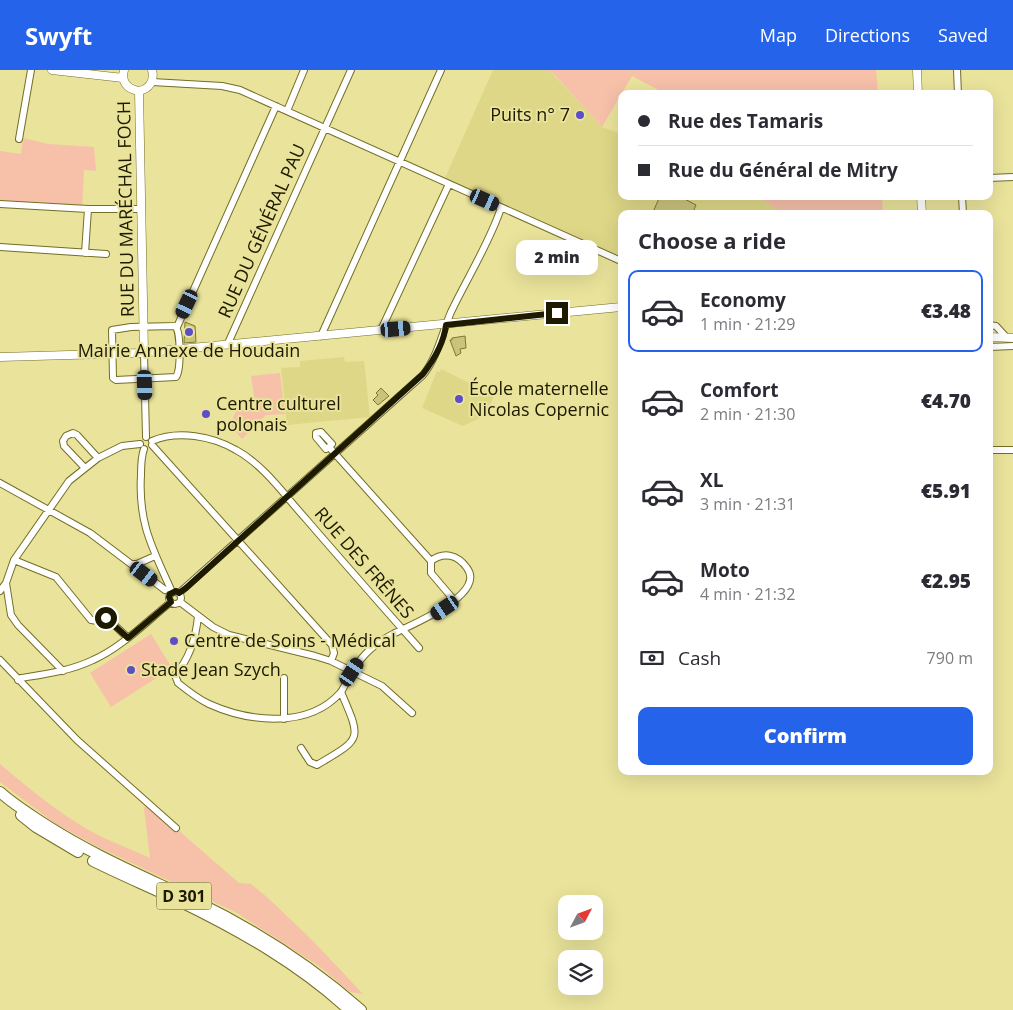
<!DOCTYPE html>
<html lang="en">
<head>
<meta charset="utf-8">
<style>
	:root { --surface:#fff; --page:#f7f7f7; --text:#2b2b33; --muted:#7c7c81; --line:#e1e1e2; --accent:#2563eb }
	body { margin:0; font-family:"Open Sans",sans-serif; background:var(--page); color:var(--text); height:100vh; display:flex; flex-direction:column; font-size:19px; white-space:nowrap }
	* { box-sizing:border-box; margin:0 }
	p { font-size:16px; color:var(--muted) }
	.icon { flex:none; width:28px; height:28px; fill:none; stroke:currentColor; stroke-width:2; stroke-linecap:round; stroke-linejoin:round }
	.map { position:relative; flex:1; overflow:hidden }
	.side { position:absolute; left:618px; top:140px; width:375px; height:565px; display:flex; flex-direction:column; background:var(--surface); border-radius:10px; box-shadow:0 5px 20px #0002 }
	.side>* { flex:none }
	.hud { position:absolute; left:618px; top:20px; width:375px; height:110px; border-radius:10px; box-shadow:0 5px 20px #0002; display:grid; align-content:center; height:110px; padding:0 20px; background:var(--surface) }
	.needle { width:32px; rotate:49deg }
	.controls { position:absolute; left:558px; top:825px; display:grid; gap:10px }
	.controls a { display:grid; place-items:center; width:45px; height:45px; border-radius:10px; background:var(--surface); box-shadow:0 5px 20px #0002; font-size:25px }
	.end { position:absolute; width:22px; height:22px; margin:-11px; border:6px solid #1d1a00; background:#fff; box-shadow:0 0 0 2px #fff }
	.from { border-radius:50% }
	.bubble { position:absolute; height:35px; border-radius:10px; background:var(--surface); box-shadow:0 5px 20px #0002; font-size:16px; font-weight:800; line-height:35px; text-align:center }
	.car { position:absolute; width:15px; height:30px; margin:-15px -8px; border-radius:6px; box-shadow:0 0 4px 1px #0007; background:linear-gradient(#222 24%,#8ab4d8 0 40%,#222 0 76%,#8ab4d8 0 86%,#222 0) }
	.hud b { display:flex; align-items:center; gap:18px; height:48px; font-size:19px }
	.hud b+b { border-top:1px solid var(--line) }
	.hud i { width:12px; height:12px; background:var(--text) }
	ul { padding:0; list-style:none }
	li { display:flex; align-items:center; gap:15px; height:82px; margin:0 10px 8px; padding:0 10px; border:2px solid transparent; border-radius:10px }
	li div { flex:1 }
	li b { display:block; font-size:19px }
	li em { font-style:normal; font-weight:800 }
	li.current { border-color:var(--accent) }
	li>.icon { width:45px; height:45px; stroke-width:1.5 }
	h2 { padding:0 20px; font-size:22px; line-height:60px }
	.pay { display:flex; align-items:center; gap:12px; height:55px; padding:0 20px; font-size:19px }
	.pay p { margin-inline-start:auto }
	.primary-button { display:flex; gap:10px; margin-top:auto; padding:10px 20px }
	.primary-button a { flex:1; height:58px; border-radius:10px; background:var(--accent); color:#fff; font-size:20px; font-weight:800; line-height:58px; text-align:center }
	header { display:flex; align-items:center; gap:30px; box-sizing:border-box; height:70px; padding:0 25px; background:var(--accent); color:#fff }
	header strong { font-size:24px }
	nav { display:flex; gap:28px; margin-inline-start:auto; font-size:18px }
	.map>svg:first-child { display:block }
	.built { fill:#ded787 }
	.green { fill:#f6c0a9 }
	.building { fill:#c9c37c; stroke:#7e7731 }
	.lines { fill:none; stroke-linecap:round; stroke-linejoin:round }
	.minor-casing { stroke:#746e26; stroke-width:8 }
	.tertiary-casing { stroke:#746e26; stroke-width:9 }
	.trunk-casing { stroke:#746e26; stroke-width:12 }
	.minor { stroke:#fff; stroke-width:6 }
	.tertiary { stroke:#fff; stroke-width:8 }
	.trunk { stroke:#fff; stroke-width:10 }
	.route { stroke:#1d1a00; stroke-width:6 }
	.poi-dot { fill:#5e4ec6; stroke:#e9e39b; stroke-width:2 }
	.labels { text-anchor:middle; stroke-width:4; stroke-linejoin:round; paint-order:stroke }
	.shield { fill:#e9e39b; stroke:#5a562e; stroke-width:1 }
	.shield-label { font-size:16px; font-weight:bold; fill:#1d1a00 }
	.poi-label { font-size:18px; fill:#1d1a00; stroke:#e9e39b; text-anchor:start }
	.street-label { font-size:18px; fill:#1d1a00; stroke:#e9e39b }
</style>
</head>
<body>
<header>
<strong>Swyft</strong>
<nav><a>Map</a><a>Directions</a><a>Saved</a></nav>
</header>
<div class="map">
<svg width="1013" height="940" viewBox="0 0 1013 940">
	<rect width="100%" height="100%" fill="#e9e39b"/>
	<!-- built -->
	<path class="built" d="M493,0H546L552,3L602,57L621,64V126H754L786,144H621V191L550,160L532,147L445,108Z
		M344,287L345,292L364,291L370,347L287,355L281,298L300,297V291Z
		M441,299L494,325L491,333L482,347L463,356L422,338L437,301L440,302Z"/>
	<!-- green -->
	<path class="green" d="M546,0H876L878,24H666L632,6L602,57L553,3Z
		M23,68L48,74L94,77L96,101L84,100L82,139L0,134V81L21,84Z
		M754,126H882L883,144H786Z
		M280,303L285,344L266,345L242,369L230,355L236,341L256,339L251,306Z
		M151,564L172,598L111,637L90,603Z
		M0,694C32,721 65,749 104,768C119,775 135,781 150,788L144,738L147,733L239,813L251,814L268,828L313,871L363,924L350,922L319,896L237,843L98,777L56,754L0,712Z"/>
	<!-- building -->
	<path class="building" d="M660,126H679L696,135L692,144H657L653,142Z
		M185,252L195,256L196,272L184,273Z
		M465,266L466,278L460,279L461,283L456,286L450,270H452V268Z
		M381,318L389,326L378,335L373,330L378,325L376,323Z"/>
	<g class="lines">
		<defs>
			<path id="minor" d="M957,0L958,24
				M152,12L222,16L240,20L621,191
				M287,41L304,0
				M19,69L31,0
				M989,108L1013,107
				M962,126L963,144
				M0,134L88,139H141
				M0,177L106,184
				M85,183L88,139
				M989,255L996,256L1007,268
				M175,256C181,261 181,300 176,307L116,310L113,308L112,260L131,257Z
				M177,257L276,36
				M381,260L449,114
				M321,266L441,0
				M229,275V271L351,0
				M989,277L1013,276
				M144,283L146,367
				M152,371C178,360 212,366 236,380C264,395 285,426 306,449C343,492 381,535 419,578
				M152,375L332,575L334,583L331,591
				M329,377L326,379L316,367V363L321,362L332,374L329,377L431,491
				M144,379C141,387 141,396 141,405C138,454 153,479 172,522
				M989,380H1013
				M85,398L64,376L63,371L66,366L73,363L77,365L98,388
				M0,413L90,463L131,494H137L155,486
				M14,490L56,507L91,550L98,551L105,548L109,550L128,568
				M137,494L144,504L165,520
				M6,513L11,545L18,555L63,601
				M0,521L6,513L14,490L69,411L98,388L122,376L140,374
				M169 528a6 6 0 1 1 12 0a6 6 0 1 1-12 0Z
				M179,523L423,305C438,286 442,263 451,242C467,208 489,174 501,138
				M180,532L213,557L229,565L315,586L331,591L382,616L412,643
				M198,546C196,568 190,588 175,605L178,613C188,621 198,629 209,634C249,652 309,659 341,622C345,616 348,608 352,602C363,584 374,574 393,564C410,555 487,525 467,498C458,485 444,481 431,491V503L454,530
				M0,590L77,670L176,758
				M284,608V649
				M18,610L21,608C46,604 70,601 93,590C122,577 146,552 171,532
				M301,678L310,692L317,695C362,668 362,671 341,622"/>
			<path id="tertiary" d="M52,0L123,8
				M124,0C121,12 127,19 139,21C149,19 155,11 152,0
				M917,0L918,24
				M139,21L144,283
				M921,126L922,144
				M989,267L1013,268
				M0,287L139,283L621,237"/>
			<path id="trunk" d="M0,722C13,734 28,743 43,753C92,785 145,807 197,832C257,861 311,896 361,940
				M21,745L36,757L78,782
				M93,791C121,805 150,817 179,831C239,860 299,894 349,940"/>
		</defs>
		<!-- minor casing -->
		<use href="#minor" class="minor-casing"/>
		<!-- tertiary casing -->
		<use href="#tertiary" class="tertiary-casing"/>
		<!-- trunk casing -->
		<use href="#trunk" class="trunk-casing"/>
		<!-- minor -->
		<use href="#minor" class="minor"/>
		<!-- tertiary -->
		<use href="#tertiary" class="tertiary"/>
		<!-- trunk -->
		<use href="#trunk" class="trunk"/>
	</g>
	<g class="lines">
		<!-- route -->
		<path class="route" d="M106,548L128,568L171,532L169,527L170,524L176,521L179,523L186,518L423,304C433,291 444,272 446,255L557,243"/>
	</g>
	<!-- markers -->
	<g class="poi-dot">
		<circle cx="580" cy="45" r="5"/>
		<circle cx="189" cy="262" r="5"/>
		<circle cx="459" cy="329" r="5"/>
		<circle cx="206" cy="344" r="5"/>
		<circle cx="174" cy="571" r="5"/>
		<circle cx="131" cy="600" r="5"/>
	</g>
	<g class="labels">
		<!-- shield labels -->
		<rect class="shield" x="156.5" y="812.5" width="55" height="27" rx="4"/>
		<g class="shield-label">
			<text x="184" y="832">D 301</text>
		</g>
		<!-- poi labels -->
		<g class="poi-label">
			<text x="570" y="51" text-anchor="end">Puits n° 7</text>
			<text x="189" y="287" text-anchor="middle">Mairie Annexe de Houdain</text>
			<text x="469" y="325">École maternelle<tspan x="469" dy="21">Nicolas Copernic</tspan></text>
			<text x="216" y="340">Centre culturel<tspan x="216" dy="21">polonais</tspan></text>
			<text x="184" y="577">Centre de Soins - Médical</text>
			<text x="141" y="606">Stade Jean Szych</text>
		</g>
		<!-- street labels -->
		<g class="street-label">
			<text transform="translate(126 139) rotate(-91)" y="6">RUE DU MARÉCHAL FOCH</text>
			<text transform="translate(262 161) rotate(-66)" y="6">RUE DU GÉNÉRAL PAU</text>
			<text transform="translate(364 493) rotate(49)" y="6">RUE DES FRÊNES</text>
		</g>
	</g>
</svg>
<div class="controls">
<a><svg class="needle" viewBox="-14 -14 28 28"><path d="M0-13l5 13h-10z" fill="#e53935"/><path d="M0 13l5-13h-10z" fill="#7c7c81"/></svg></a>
<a><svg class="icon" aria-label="layers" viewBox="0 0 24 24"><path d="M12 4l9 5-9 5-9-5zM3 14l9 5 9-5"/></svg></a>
</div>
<i class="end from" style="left:106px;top:548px"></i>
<i class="end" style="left:557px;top:243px"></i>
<div class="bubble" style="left:516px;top:170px;width:82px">2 min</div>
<i class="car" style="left:485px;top:130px;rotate:114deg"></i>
<i class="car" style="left:187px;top:234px;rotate:205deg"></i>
<i class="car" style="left:396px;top:259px;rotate:85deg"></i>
<i class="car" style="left:145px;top:315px;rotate:178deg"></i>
<i class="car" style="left:144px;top:504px;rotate:127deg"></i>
<i class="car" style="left:445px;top:538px;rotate:236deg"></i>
<i class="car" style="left:352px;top:602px;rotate:33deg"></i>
<div class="hud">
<b><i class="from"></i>Rue des Tamaris</b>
<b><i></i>Rue du Général de Mitry</b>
</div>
<section class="side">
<h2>Choose a ride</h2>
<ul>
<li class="current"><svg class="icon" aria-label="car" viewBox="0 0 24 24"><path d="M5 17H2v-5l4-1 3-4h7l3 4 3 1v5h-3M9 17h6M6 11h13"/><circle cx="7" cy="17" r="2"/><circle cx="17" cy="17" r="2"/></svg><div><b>Economy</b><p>1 min · 21:29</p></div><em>€3.48</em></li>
<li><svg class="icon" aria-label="car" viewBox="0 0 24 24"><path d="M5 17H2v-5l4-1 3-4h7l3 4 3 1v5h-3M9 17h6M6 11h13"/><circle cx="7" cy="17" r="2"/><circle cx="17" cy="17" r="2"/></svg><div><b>Comfort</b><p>2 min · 21:30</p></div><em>€4.70</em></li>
<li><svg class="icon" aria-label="car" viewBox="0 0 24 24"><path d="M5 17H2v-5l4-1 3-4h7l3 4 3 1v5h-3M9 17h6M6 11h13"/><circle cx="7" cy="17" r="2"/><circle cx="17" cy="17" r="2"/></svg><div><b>XL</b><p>3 min · 21:31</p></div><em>€5.91</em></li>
<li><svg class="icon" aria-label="car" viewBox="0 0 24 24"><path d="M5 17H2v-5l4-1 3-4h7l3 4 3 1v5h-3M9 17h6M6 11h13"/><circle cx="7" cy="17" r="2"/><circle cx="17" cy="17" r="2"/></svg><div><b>Moto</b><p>4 min · 21:32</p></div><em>€2.95</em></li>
</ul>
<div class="pay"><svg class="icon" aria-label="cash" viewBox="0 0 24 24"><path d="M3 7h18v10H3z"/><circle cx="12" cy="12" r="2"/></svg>Cash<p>790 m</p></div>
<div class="primary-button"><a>Confirm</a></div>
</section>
</div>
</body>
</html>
